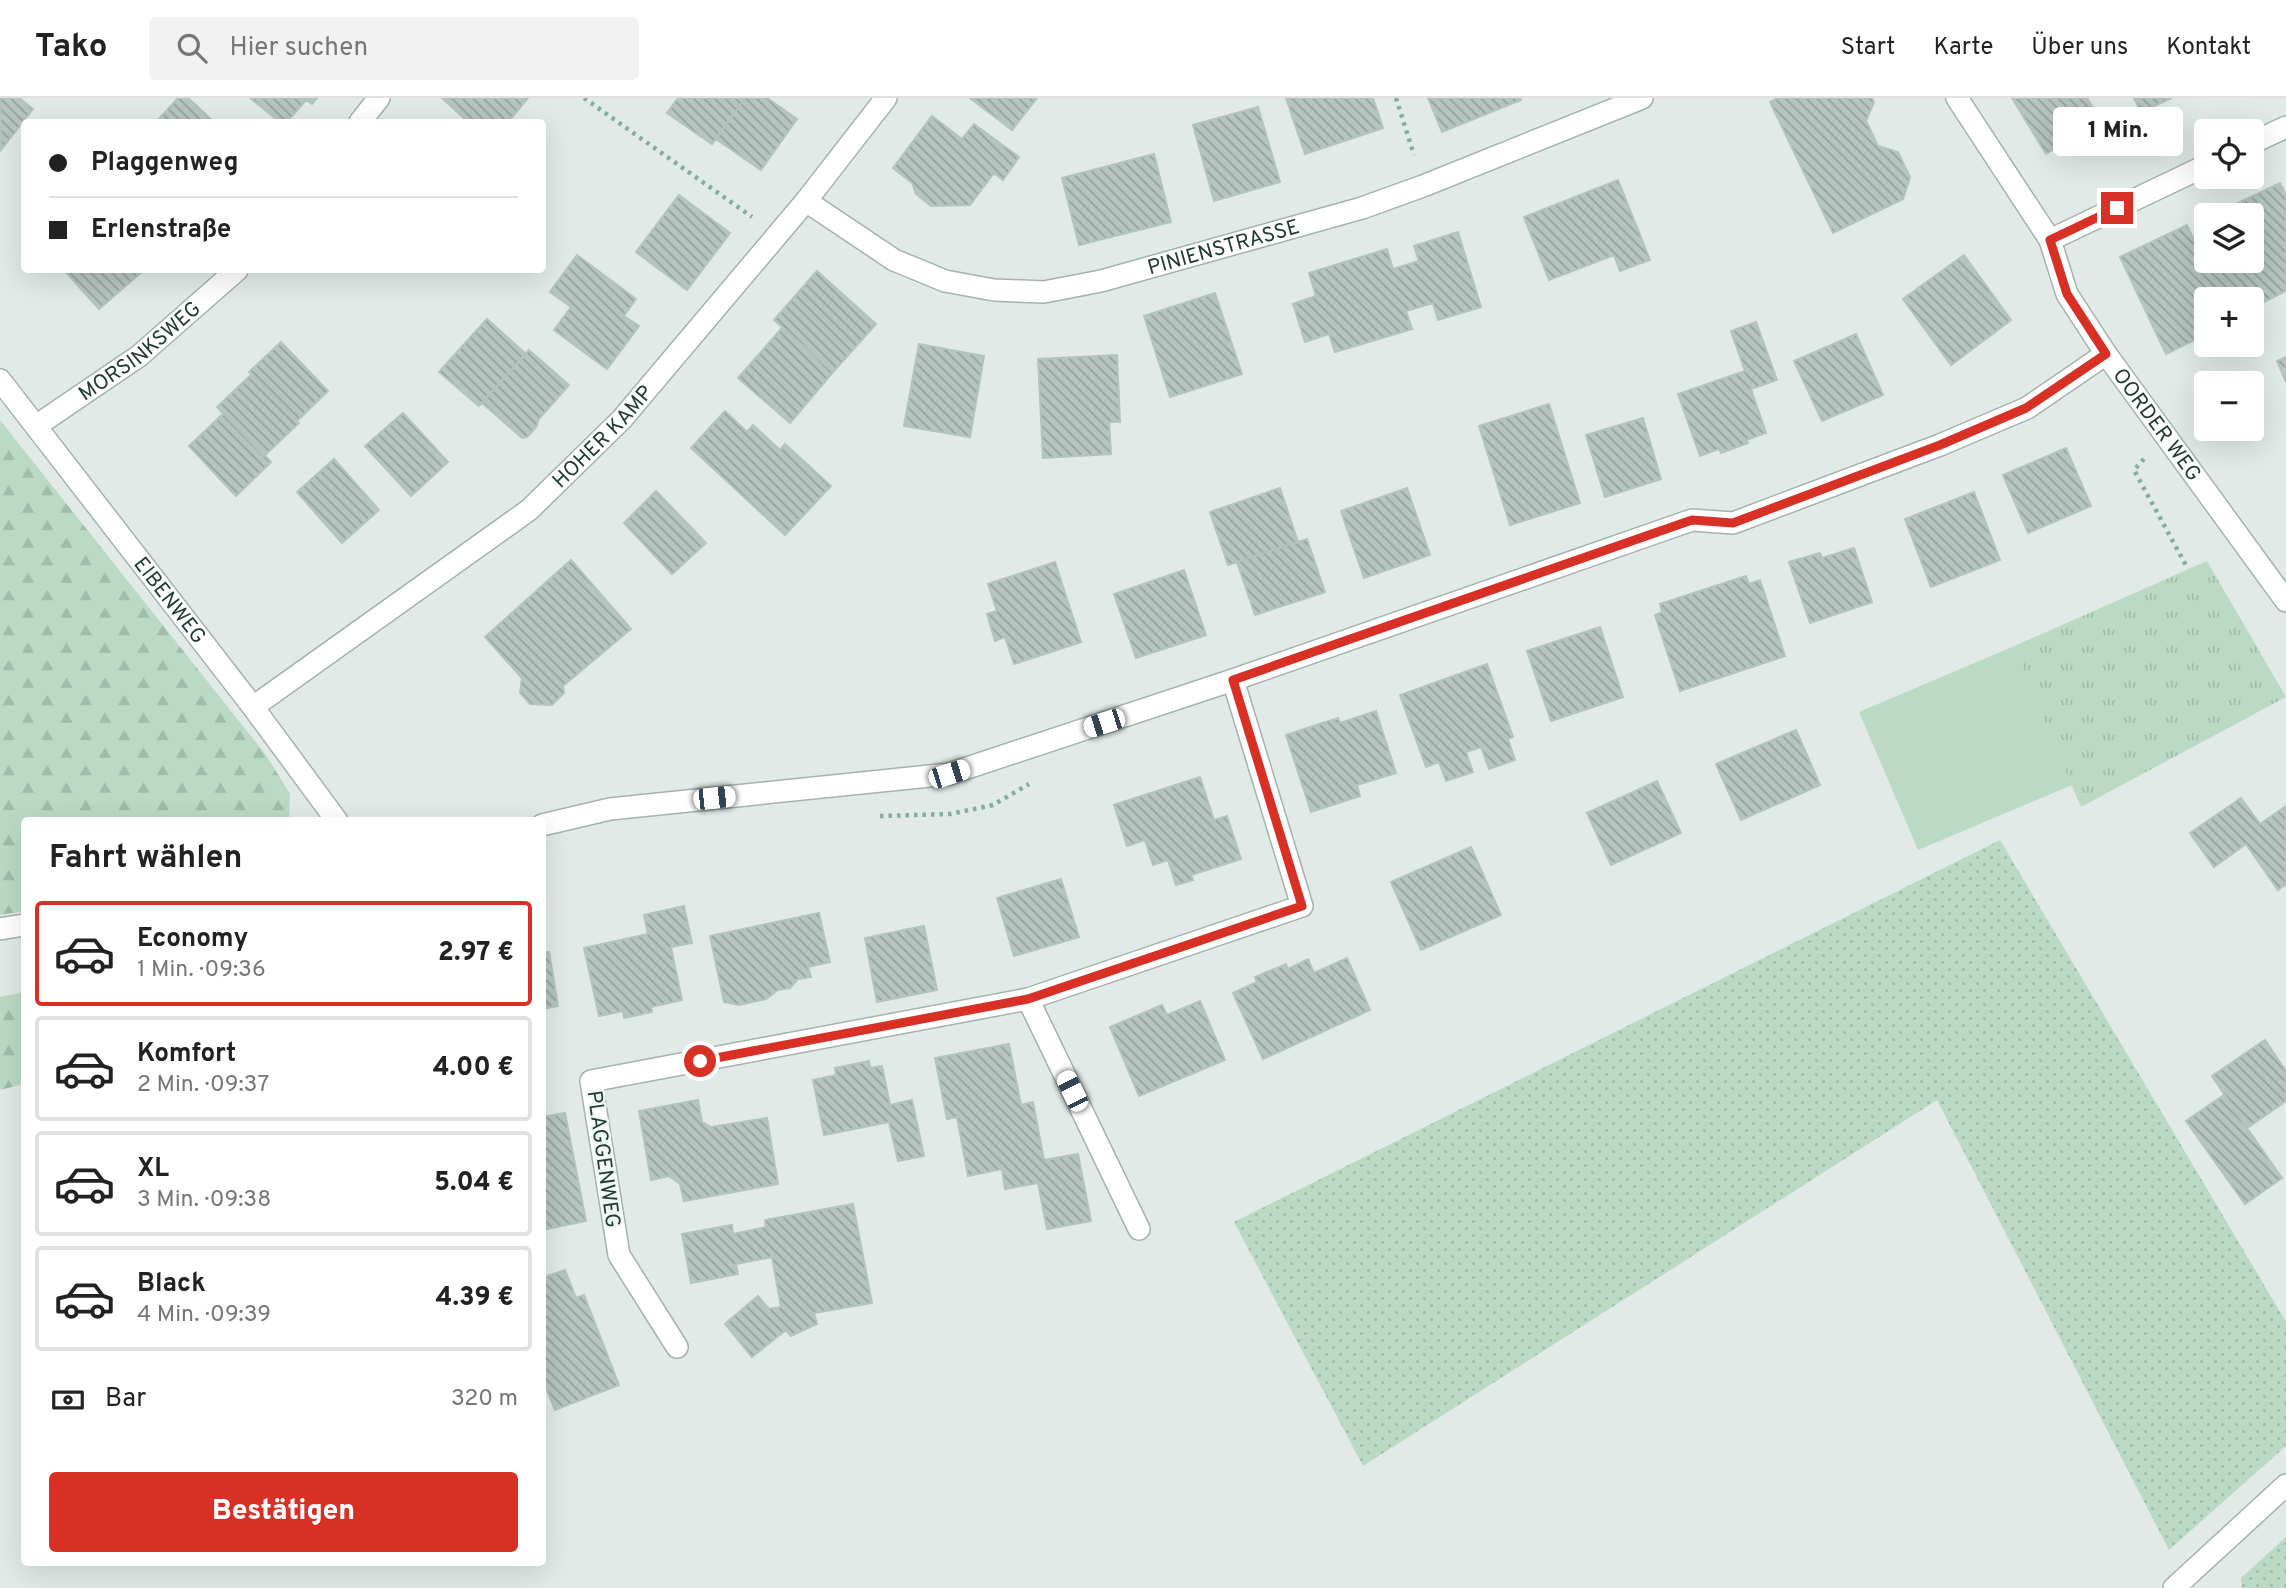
<!DOCTYPE html>
<html lang="de">
<head>
<meta charset="utf-8">
<style>
	:root { --surface:#fff; --page:#f2f2f2; --text:#222; --muted:#767676; --line:#e0e0e0; --accent:#d93025 }
	body { margin:0; font-family:Overpass,sans-serif; background:var(--page); color:var(--text); height:100vh; display:flex; flex-direction:column; font-size:26px; white-space:nowrap }
	* { box-sizing:border-box; margin:0 }
	p { font-size:23px; color:var(--muted) }
	.icon { flex:none; width:38px; height:38px; fill:none; stroke:currentColor; stroke-width:2; stroke-linecap:round; stroke-linejoin:round }
	.map { position:relative; flex:1; overflow:hidden }
	.details { position:absolute; left:21px; top:719px; width:525px; height:749px; display:flex; flex-direction:column; background:var(--surface); border-radius:7px; box-shadow:0 7px 28px #0002 }
	.details>* { flex:none }
	.top-card { position:absolute; left:21px; top:21px; width:525px; height:154px; border-radius:7px; box-shadow:0 7px 28px #0002; display:grid; align-content:center; height:154px; padding:0 28px; background:var(--surface) }
	.buttons { position:absolute; left:2194px; top:21px; display:grid; gap:14px }
	.buttons a { display:grid; place-items:center; width:70px; height:70px; border-radius:7px; background:var(--surface); box-shadow:0 7px 28px #0002; font-size:35px }
	.end { position:absolute; width:32px; height:32px; margin:-16px; border:9px solid #d93025; background:#fff; box-shadow:0 0 0 4px #fff }
	.from { border-radius:50% }
	.bubble { position:absolute; height:49px; border-radius:7px; background:var(--surface); box-shadow:0 7px 28px #0002; font-size:23px; font-weight:800; line-height:49px; text-align:center }
	.car { position:absolute; width:21px; height:42px; margin:-21px -10px; border-radius:9px; box-shadow:0 0 5px 2px #0007; background:linear-gradient(#fff 24%,#345 0 40%,#fff 0 76%,#345 0 86%,#fff 0) }
	.top-card b { display:flex; align-items:center; gap:24px; height:66px; font-size:26px }
	.top-card b+b { border-top:2px solid var(--line) }
	.top-card i { width:18px; height:18px; background:var(--text) }
	ul { padding:0; list-style:none }
	li { display:flex; align-items:center; gap:21px; height:105px; margin:0 14px 10px; padding:0 14px; border:4px solid var(--line); border-radius:7px }
	li div { flex:1 }
	li b { display:block; font-size:26px }
	li em { font-style:normal; font-weight:800 }
	li.on { border-color:var(--accent) }
	li>.icon { width:63px; height:63px; stroke-width:1.5 }
	h2 { padding:0 28px; font-size:32px; line-height:84px }
	.pay { display:flex; align-items:center; gap:18px; height:77px; padding:0 28px; font-size:26px }
	.pay p { margin-inline-start:auto }
	.button { display:flex; gap:14px; margin-top:auto; padding:14px 28px }
	.button a { flex:1; height:80px; border-radius:7px; background:var(--accent); color:#fff; font-size:28px; font-weight:800; line-height:80px; text-align:center }
	header { display:flex; align-items:center; gap:42px; box-sizing:border-box; height:98px; padding:0 35px; background:var(--surface); border-bottom:2px solid var(--line) }
	header strong { font-size:33px }
	nav { display:flex; gap:38px; margin-inline-start:auto; font-size:24px }
	.search { width:490px; height:63px; background:var(--page); display:flex; align-items:center; gap:18px; box-sizing:border-box; padding:0 24px; border-radius:7px; color:var(--muted); font-size:26px }
	.map>svg:first-child { display:block }
	.grass { fill:url(#grass-dots) }
	.forest { fill:url(#forest-firs) }
	.park { fill:url(#park-tufts) }
	.pitch { fill:#bbdac5 }
	.building { fill:url(#building-back-hatch); stroke:#b3c3be; stroke-width:2 }
	.lines { fill:none; stroke-linecap:round; stroke-linejoin:round }
	.minor-casing { stroke:#a4b2ae; stroke-width:24 }
	.path { stroke:#83aca2; stroke-width:4.5; stroke-dasharray:3.5 5; stroke-linecap:butt }
	.minor { stroke:#fff; stroke-width:21 }
	.route { stroke:#d93025; stroke-width:9 }
	.labels { text-anchor:middle; stroke-width:5; stroke-linejoin:round; paint-order:stroke }
	.street-label { font-size:21px; fill:#223a35; stroke:#f1f7f4 }
</style>
</head>
<body>
<header>
<strong>Tako</strong>
<div class="search"><svg class="icon" aria-label="search" viewBox="0 0 24 24"><circle cx="10" cy="10" r="6"/><path d="M15 15l6 6"/></svg>Hier suchen</div>
<nav><a>Start</a><a>Karte</a><a>Über uns</a><a>Kontakt</a></nav>
</header>
<div class="map">
<svg width="2286" height="1490" viewBox="0 0 2286 1490">
	<defs>
		<pattern id="grass-dots" width="8" height="8" patternUnits="userSpaceOnUse" patternTransform="scale(1.75)"><rect width="8" height="8" fill="#bbdac5"/><path d="M2 2h.1M6 6h.1" fill="none" stroke="#a0bcaa" stroke-width="1.8" stroke-linecap="round"/></pattern>
		<pattern id="forest-firs" width="22" height="20" patternUnits="userSpaceOnUse" patternTransform="scale(1.75)"><rect width="22" height="20" fill="#bbdac5"/><path d="M5 1l3.5 6h-7zM16 11l3.5 6h-7z" fill="#a0bcaa"/></pattern>
		<pattern id="park-tufts" width="24" height="20" patternUnits="userSpaceOnUse" patternTransform="scale(1.75)"><rect width="24" height="20" fill="#bbdac5"/><path d="M3 7l-1-3M5 7V3M7 7l1-3M15 17l-1-3M17 17v-4M19 17l1-3" fill="none" stroke="#a0bcaa"/></pattern>
		<pattern id="building-back-hatch" width="6" height="6" patternUnits="userSpaceOnUse" patternTransform="scale(1.75)"><rect width="6" height="6" fill="#b6c5c0"/><path d="M-1 5l2 2M0 0l6 6M5-1l2 2" fill="none" stroke="#94a19d"/></pattern>
	</defs>
	<rect width="100%" height="100%" fill="#e1eae7"/>
	<!-- grass -->
	<path class="grass" d="M2000,742L2286,1224V1348L2169,1452L1937,1002L1363,1368L1234,1124Z
		M2286,1439V1490H2242L2241,1480Z"/>
	<!-- forest -->
	<path class="forest" d="M0,322L266,657L290,696L289,723H24V813L0,817Z
		M24,894V986L0,992V899Z"/>
	<!-- park -->
	<path class="park" d="M2207,463L2286,599L2081,709L2012,549Z"/>
	<!-- pitch -->
	<path class="pitch" d="M2012,549L2072,687L1918,752L1859,614Z"/>
	<!-- building -->
	<path class="building" d="M0,0H19L33,11L1,52Z
		M178,0H188L212,22L210,24H156Z
		M250,0H317L312,6L306,2L287,24H280Z
		M442,0H528L508,24H468Z
		M678,0H745L712,46L667,15Z
		M745,0H767L797,21L761,72L716,41Z
		M970,0H1037L1012,32Z
		M1286,0H1373L1383,30L1305,56Z
		M1428,0H1520L1521,2L1442,34Z
		M1778,0H1872L1874,4L1866,23L1878,48L1898,54L1910,79L1903,101L1833,135L1770,4Z
		M2012,0H2087L2101,23L2046,56Z
		M2134,0H2172L2141,14Z
		M1258,9L1280,84L1214,103L1193,27Z
		M932,18L962,41L974,26L1019,59L1003,82L994,75L970,107L931,108L916,96L912,85L893,70Z
		M1154,56L1171,124L1079,147L1062,80Z
		M1618,82L1650,162L1620,173L1614,157L1549,182L1524,119Z
		M2280,85L2286,97V193L2258,207L2252,201H2207V236L2166,256L2120,159L2187,127L2201,157L2207,154V163H2252V117L2215,116Z
		M679,97L730,135L687,192L636,154Z
		M1458,134L1481,209L1438,222L1433,205L1406,213L1412,231L1335,254L1329,236L1305,244L1293,206L1316,198L1309,175L1387,151L1393,171L1419,163L1414,148Z
		M577,157L636,201L624,218L639,228L607,271L554,232L571,209L550,194Z
		M1964,157L2011,222L1951,267L1903,201Z
		M64,172H144L99,211Z
		M817,173L876,226L833,274L774,222Z
		M1215,195L1242,276L1170,299L1144,218Z
		M487,221L526,256L479,308L439,274Z
		M1756,224L1777,282L1751,291L1766,335L1746,342L1748,345L1721,355L1719,351L1700,358L1678,296L1745,273L1731,233Z
		M782,230L833,274L790,325L738,280Z
		M1856,236L1883,297L1822,323L1794,263Z
		M281,244L328,293L297,323L249,274Z
		M919,246L984,258L970,339L904,328Z
		M529,252L569,287L538,322L537,328L527,339L522,340L482,305Z
		M1117,257L1120,324H1109L1111,356L1043,360L1038,261Z
		M2286,259V284L2277,263Z
		M252,276L299,325L264,358L217,309Z
		M1549,306L1580,405L1510,427L1479,328Z
		M725,313L747,334L753,327L780,352L785,346L831,388L785,437L691,350Z
		M224,315L271,364L236,398L189,348Z
		M403,315L448,364L411,398L365,348Z
		M1643,320L1661,381L1605,399L1586,337Z
		M2066,350L2091,408L2028,435L2003,377Z
		M334,361L379,412L342,445L297,394Z
		M1280,390L1298,444L1228,467L1210,414Z
		M1407,390L1430,457L1364,480L1341,413Z
		M656,393L706,445L672,476L624,425Z
		M1974,394L2000,462L1931,489L1905,421Z
		M1307,441L1325,494L1255,517L1237,464Z
		M1854,450L1872,504L1810,525L1789,464L1820,455L1822,460Z
		M571,462L631,531L563,588L564,595L552,607L530,606L520,595L522,580L485,539Z
		M1055,464L1081,544L1014,566L1005,539L995,543L987,516L997,513L988,486Z
		M1184,472L1206,537L1136,560L1114,496Z
		M1746,478L1749,486L1760,482L1785,558L1680,593L1655,517L1662,514L1660,506Z
		M1600,529L1623,599L1551,623L1527,553Z
		M1487,566L1513,639L1508,641L1515,662L1489,671L1481,649L1466,654L1473,674L1446,683L1439,664L1426,669L1400,597Z
		M1376,613L1396,675L1357,687L1360,698L1311,714L1286,637L1338,620L1340,625Z
		M1796,632L1820,687L1741,722L1716,666Z
		M1200,679L1214,722L1227,718L1241,761L1191,777L1193,782L1176,787L1168,762L1153,767L1145,742L1127,748L1114,707Z
		M1657,683L1681,735L1611,767L1587,715Z
		M2241,700L2260,726L2286,708V786L2278,792L2246,746L2214,769L2190,735Z
		M1471,749L1501,817L1421,852L1391,784Z
		M1061,781L1079,839L1014,858L997,800Z
		M684,808L692,845L671,849L682,902L651,909L652,914L624,920L623,913L599,918L584,850L648,836L644,817Z
		M819,815L830,864L808,869L811,879L798,881L790,890L778,892L766,901L739,907L724,904L710,838Z
		M924,828L937,892L877,904L865,840Z
		M549,854L558,908L543,911L545,922L542,926V855Z
		M1347,860L1370,912L1263,961L1233,895L1257,884L1255,879L1286,866L1288,871L1308,861L1314,875Z
		M1200,903L1225,962L1139,998L1110,929L1162,907L1167,917Z
		M2265,942L2286,973V1003L2247,1030L2212,978Z
		M1009,946L1021,1007L1033,1004L1044,1062L1078,1056L1091,1123L1047,1131L1038,1085L1005,1091L1002,1071L968,1078L957,1019L947,1021L935,960Z
		M869,963L870,970L882,968L890,1007L912,1002L924,1058L898,1063L889,1024L824,1037L813,982L836,977L835,970Z
		M2224,997L2282,1080L2245,1106L2186,1023Z
		M698,1002L702,1024L711,1029L767,1020L778,1086L684,1103L680,1086L669,1078L651,1082L639,1013Z
		M565,1015L586,1123L542,1132V1019Z
		M853,1106L872,1205L814,1215L817,1226L791,1238L786,1232L752,1259L725,1226L758,1198L769,1211L781,1209L772,1159L736,1166L738,1176L691,1185L682,1136L732,1127L733,1136L766,1129L765,1122Z
		M565,1172L576,1200L584,1197L619,1287L555,1312L542,1280V1180Z"/>
	<g class="lines">
		<defs>
			<g id="minor">
				<path id="s1" d="M1957,0L2050,142L2067,196L2106,256L2286,503"/>
				<path d="M360,24L379,0"/>
				<path d="M2252,45L2286,29"/>
				<path id="s2" d="M806,103L894,162L945,183L994,192L1044,194L1101,183L1362,110L1423,88L1642,0"/>
				<path d="M2050,142L2207,67"/>
				<path id="s3" d="M0,282L253,609L337,723"/>
				<path id="s4" d="M36,328L139,258L237,172"/>
				<path id="s5" d="M253,609L529,412L622,321L806,103L886,0"/>
				<path d="M542,727L610,711L949,676L1233,582L1692,422L1733,425L1940,347L2027,310L2106,256"/>
				<path d="M0,831L24,827"/>
				<path d="M1028,901L1139,1131"/>
				<path d="M677,1249L619,1157L591,983L1028,901L1302,808L1233,582"/>
				<path d="M2174,1490L2286,1387"/>
			</g>
		</defs>
		<!-- minor casing -->
		<use href="#minor" class="minor-casing"/>
		<!-- path -->
		<path class="path" d="M584,0L752,119
			M1396,0L1414,57
			M2144,361L2134,372L2188,471
			M880,718L950,716L993,707L1029,686"/>
		<!-- minor -->
		<use href="#minor" class="minor"/>
	</g>
	<g class="lines">
		<!-- route -->
		<path class="route" d="M700,963L1028,901L1302,808L1233,582L1692,422L1733,425L1940,347L2026,310L2106,256L2067,196L2050,142L2117,110"/>
	</g>
	<g class="labels">
		<!-- street labels -->
		<g class="street-label">
			<text dy="7" stroke="none"><textPath href="#s2" startOffset="446">PINIENSTRASSE</textPath></text>
			<text dy="7" stroke="none"><textPath href="#s4" startOffset="128">MORSINKSWEG</textPath></text>
			<text dy="7" stroke="none"><textPath href="#s1" startOffset="385">OORDER WEG</textPath></text>
			<text dy="7" stroke="none"><textPath href="#s5" startOffset="443">HOHER KAMP</textPath></text>
			<text dy="7" stroke="none"><textPath href="#s3" startOffset="278">EIBENWEG</textPath></text>
			<text transform="translate(604 1061) rotate(82)" y="7">PLAGGENWEG</text>
		</g>
	</g>
</svg>
<div class="buttons">
<a><svg class="icon" aria-label="locate" viewBox="0 0 24 24"><circle cx="12" cy="12" r="6"/><path d="M12 2v4M12 18v4M2 12h4M18 12h4"/></svg></a>
<a><svg class="icon" aria-label="layers" viewBox="0 0 24 24"><path d="M12 4l9 5-9 5-9-5zM3 14l9 5 9-5"/></svg></a>
<a>+</a>
<a>−</a>
</div>
<i class="end from" style="left:700px;top:963px"></i>
<i class="end" style="left:2117px;top:110px"></i>
<div class="bubble" style="left:2053px;top:9px;width:130px">1 Min.</div>
<i class="car" style="left:1104px;top:625px;rotate:252deg"></i>
<i class="car" style="left:949px;top:676px;rotate:72deg"></i>
<i class="car" style="left:714px;top:700px;rotate:84deg"></i>
<i class="car" style="left:1072px;top:993px;rotate:334deg"></i>
<div class="top-card">
<b><i class="from"></i>Plaggenweg</b>
<b><i></i>Erlenstraße</b>
</div>
<section class="details">
<h2>Fahrt wählen</h2>
<ul>
<li class="on"><svg class="icon" aria-label="car" viewBox="0 0 24 24"><path d="M5 17H2v-5l4-1 3-4h7l3 4 3 1v5h-3M9 17h6M6 11h13"/><circle cx="7" cy="17" r="2"/><circle cx="17" cy="17" r="2"/></svg><div><b>Economy</b><p>1 Min. · 09:36</p></div><em>2.97 €</em></li>
<li><svg class="icon" aria-label="car" viewBox="0 0 24 24"><path d="M5 17H2v-5l4-1 3-4h7l3 4 3 1v5h-3M9 17h6M6 11h13"/><circle cx="7" cy="17" r="2"/><circle cx="17" cy="17" r="2"/></svg><div><b>Komfort</b><p>2 Min. · 09:37</p></div><em>4.00 €</em></li>
<li><svg class="icon" aria-label="car" viewBox="0 0 24 24"><path d="M5 17H2v-5l4-1 3-4h7l3 4 3 1v5h-3M9 17h6M6 11h13"/><circle cx="7" cy="17" r="2"/><circle cx="17" cy="17" r="2"/></svg><div><b>XL</b><p>3 Min. · 09:38</p></div><em>5.04 €</em></li>
<li><svg class="icon" aria-label="car" viewBox="0 0 24 24"><path d="M5 17H2v-5l4-1 3-4h7l3 4 3 1v5h-3M9 17h6M6 11h13"/><circle cx="7" cy="17" r="2"/><circle cx="17" cy="17" r="2"/></svg><div><b>Black</b><p>4 Min. · 09:39</p></div><em>4.39 €</em></li>
</ul>
<div class="pay"><svg class="icon" aria-label="cash" viewBox="0 0 24 24"><path d="M3 7h18v10H3z"/><circle cx="12" cy="12" r="2"/></svg>Bar<p>320 m</p></div>
<div class="button"><a>Bestätigen</a></div>
</section>
</div>
</body>
</html>
